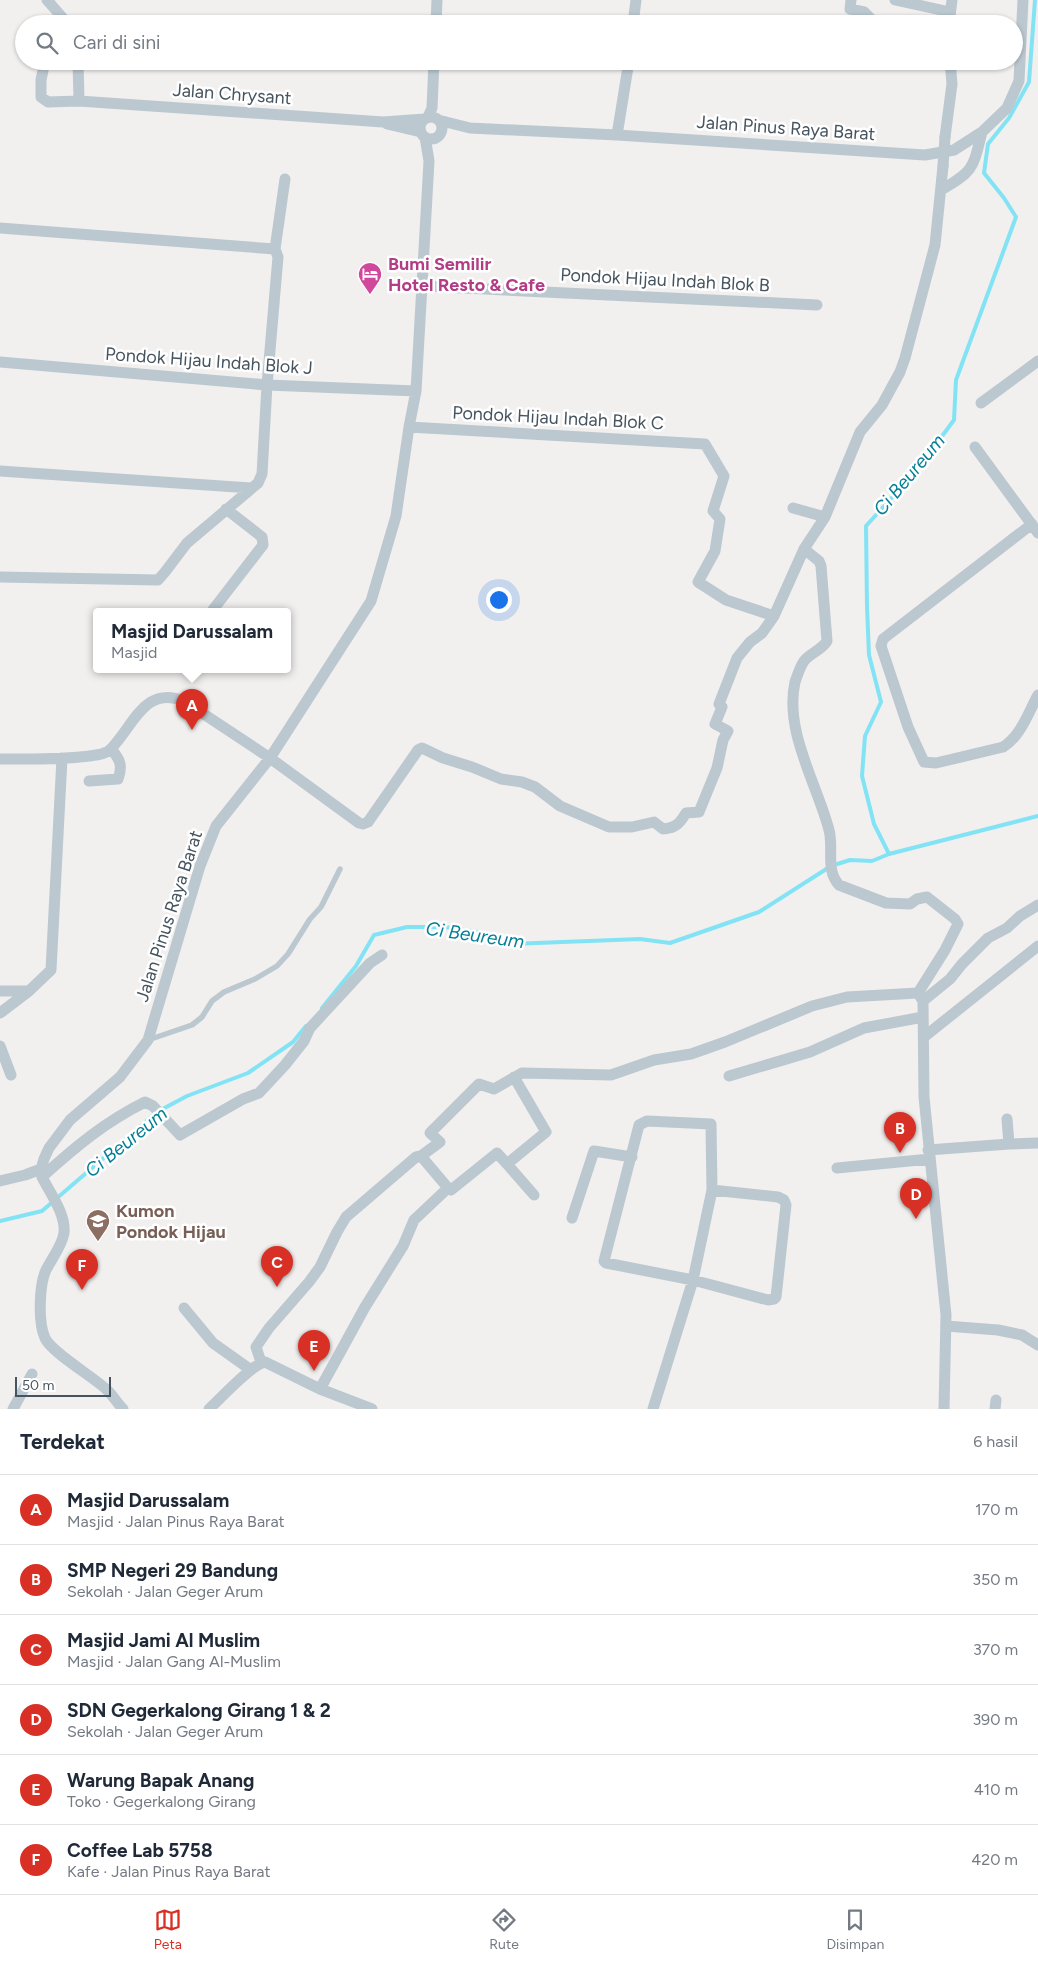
<!DOCTYPE html>
<html lang="id">
<meta charset="utf-8">
<style>
body{margin:0;font-family:Figtree,sans-serif;background:#f2f2f3;color:#1f2937}
.scale{position:absolute;left:15px;bottom:12px;width:96px;box-sizing:border-box;padding-left:5px;border:2px solid #45545f;border-top:0;font-size:14px;line-height:18px;white-space:nowrap;color:#45545f;-webkit-text-stroke:4px #fff;paint-order:stroke}
.you{position:absolute;left:498px;top:599px;width:18px;height:18px;margin:-12px;border:4px solid #fff;border-radius:50%;background:#1a73e8;box-shadow:0 0 0 8px #1a73e833}
.badge{display:grid;place-items:center;width:32px;height:32px;border-radius:50%;background:#d93025;color:#fff;font-size:16px;font-weight:700}
.pin{position:absolute;translate:-50% -41px;filter:drop-shadow(0 1px 2px #0008)}
.pin::after{content:'';position:absolute;top:26px;width:18px;height:15px;background:inherit;clip-path:polygon(0 0,100% 0,50% 100%)}
.popup{position:absolute;left:93px;top:608px;width:198px;height:65px;box-sizing:border-box;display:grid;place-content:center;border-radius:5px;background:#fff;filter:drop-shadow(0 1px 4px #0005);font-size:16px;white-space:nowrap;color:#747a83}
.popup b{font-size:19px;color:#1f2937}
.popup::after{content:'';position:absolute;left:50%;top:100%;margin-left:-10px;border:10px solid transparent;border-top-color:#fff}
.list{margin:0;padding:0;list-style:none}
h2{display:flex;justify-content:space-between;align-items:center;height:65px;margin:0;padding:0 20px;font-size:21px}
h2 small{font-size:16px;font-weight:400;color:#747a83}
.list li{display:grid;grid-template-columns:32px 1fr auto;gap:15px;align-items:center;box-sizing:border-box;height:70px;padding:0 20px;border-top:1px solid #e0e1e3}
.list b{display:block;font-size:19px;white-space:nowrap}
.list p{margin:0;font-size:16px;white-space:nowrap;color:#747a83}
.list em{font-size:16px;font-style:normal;color:#747a83}
.icon{flex:none;width:28px;height:28px;fill:none;stroke:currentColor;stroke-width:2;stroke-linecap:round;stroke-linejoin:round}
.map{position:relative;flex:none;width:1038px;height:1409px;overflow:hidden}
.search{position:absolute;background:#fff;box-shadow:0 1px 4px #0004;left:15px;right:15px;top:15px;height:55px;display:flex;align-items:center;gap:12px;box-sizing:border-box;padding:0 18px;border-radius:28px;color:#747a83;font-size:19px}
.sheet{height:485px;background:#fff}
nav{display:flex;justify-content:space-around;align-items:center;box-sizing:border-box;height:70px;border-top:1px solid #e0e1e3;background:#fff;font-size:14px;color:#747a83}
nav a{display:grid;justify-items:center;gap:2px}
nav .on{color:#d93025}
.map>svg:first-child{display:block}
</style>
<div class="map">
<svg width="1038" height="1409" viewBox="0 0 1038 1409">
<rect width="100%" height="100%" fill="#f2efef"/>
<g fill="none" stroke-linecap="round" stroke-linejoin="round">
<path stroke="#82e3f5" stroke-width="4" d="M889,854l149,-38
M322,1008l34,-42 18,-31 33,-8h38l33,5 33,12 129,-5 30,4 89,-31 72,-46 19,-6 22,1 17,-7 -15,-30 -12,-48 3,-40 16,-34 -12,-47 -2,-48 -1,-81 51,-56 37,-50 2,-40 60,-163 -12,-19 -20,-25 4,-29 21,-26 20,-36 6,-82
M0,1221l42,-10 115,-99 30,-16 61,-23 45,-31 13,-16"/>
<path stroke="#bbc8d0" stroke-width="5.5" d="M148,1040l44,-15 10,-8 10,-16 12,-9 31,-13 22,-13 11,-12 22,-35 11,-12 19,-38"/>
<path stroke="#bbc8d0" stroke-width="11" d="M47,0l21,24
M851,0l-1,9 14,3 8,8 21,4
M895,0l55,12
M436,24l1,-24
M633,24l3,-24
M949,24l3,-24
M45,61l-4,19v17l7,5 31,-1 304,21 42,-3
M78,61l1,40
M428,117l4,-9 2,-47
M420 128a11 11 0 1 1 22 0a11 11 0 1 1-22 0Z
M438,120l32,8 147,7 308,20 29,-5 28,-18 25,-24 12,-27 4,-81
M387,124l34,8
M617,135l12,-74
M945,137l7,-53 -2,-23
M941,190c33,-19 32,-22 41,-58
M0,228l275,21
M422,286l395,19
M0,362l267,23 149,6
M981,403l57,-42
M409,427l296,17 19,32 -11,35 7,8 -5,32 -17,31 28,18 48,16
M975,447l63,86
M0,471l251,17
M793,508l32,9
M1032,524l-149,115 -2,7 27,81 16,35 12,1 67,-16c18,-11 25,-34 35,-52
M804,549l15,12 2,5 6,75c-5,9 -17,12 -23,20 -4,6 -7,15 -9,21 -11,49 22,102 34,148 5,18 -4,40 10,55l47,18 24,1 7,-5 10,-2 28,22 3,5 -13,26 -27,43
M0,577l158,3 7,-8 22,-29 71,-60 4,-9 5,-89 11,-128 -3,-8 10,-70
M212,611l51,-66 -1,-8 -36,-28
M0,759c30,0 60,1 89,-3 5,-1 11,-1 15,-3 5,-1 9,-6 12,-10 19,-22 31,-57 68,-42l86,57 89,65 4,1 5,-2 50,-72 4,-2 21,10 29,9 29,12 21,3 13,5 25,19 49,21h23l22,-5 9,7c13,-1 17,-6 23,-16l13,-1 18,-44 6,-28 5,-9 -13,-7 7,-17 -3,-3 18,-46 13,-16 12,-9 12,-17 30,-67 21,-32 35,-85 22,-27 18,-33 5,-14 30,-113 8,-79
M89,781l29,-2c5,-13 2,-20 -7,-30
M0,991h29l22,-21 11,-212
M918,993l5,8 1,96 22,218 -2,94
M923,1001l27,-22 12,-15 26,-26 19,-10 13,-12 18,-11
M0,1013l29,-22
M924,1037l114,-91
M0,1046l11,29
M729,1076l81,-24 54,-24 59,-11
M1009,1144l29,-1
M928,1150l81,-6 -2,-25
M421,1156l27,32
M507,1164l27,31
M837,1168l93,-9
M42,1177c33,-30 63,-55 103,-75l8,4 27,29 63,-36 16,-6 26,-28 19,-24 6,-13 60,-65 12,-8
M0,1181l25,-6 16,-6
M572,1218l22,-67 38,6
M184,1308l29,35 38,27
M946,1326l52,4 24,5 16,10
M261,1362l-5,-15 13,-19 40,-46 11,-15 17,-35 9,-15 70,-60 5,-1 19,-14 -10,-9 49,-49 15,5 28,-16 89,2 43,-15 37,-6 34,-12 87,-36 35,-9 71,-4
M320,1389l45,-82 38,-61 11,-26 34,-32 3,2 46,-37 10,11 39,-32 -32,-55
M13,1409l19,-35
M123,1409c-6,-6 -11,-15 -17,-20 -14,-13 -55,-37 -61,-51 -7,-15 -6,-53 1,-68 6,-12 16,-24 18,-37 2,-19 -14,-40 -22,-56l-1,-8 3,-10 5,-11 21,-28 50,-43 28,-37 52,-174 16,-40 54,-68 101,-157 25,-85 13,-89 7,-36 13,-230 -4,-24
M209,1409c11,-10 43,-45 56,-47l55,27 52,20
M653,1409l40,-129 19,-90 -1,-66 -64,-3 -8,4 -35,136 2,2 87,17 75,20 6,-1 2,-2 10,-92 -2,-5 -6,-3 -66,-7
M995,1409l1,-9"/>
<path stroke="#bbc8d0" stroke-width="11" d="M943,166l2,-29"/>
</g>
<defs>
<g id="hotel-pin" transform="scale(1.25)"><path d="M0 17L-7.5 6A9.5 9.5 0 1 1 7.5 6Z" fill="#d1479c" stroke="#fff"/><path d="M-6-4.5h1.5V1H6V5H4.5V3h-9V5H-6ZM-4 0a1.8 1.8 0 1 1 3.6 0ZM.5 0V-2.5h3Q6-2.5 6 0Z" fill="#fff"/></g>
<g id="school-pin" transform="scale(1.25)"><path d="M0 17L-7.5 6A9.5 9.5 0 1 1 7.5 6Z" fill="#8d6e63" stroke="#fff"/><path d="M0-5L7-2L0 1L-7-2ZM-4 1L0 2.5L4 1V4Q0 6-4 4Z" fill="#fff"/></g>
</defs>
<g fill-rule="evenodd">
<use href="#hotel-pin" x="370" y="274"/>
<use href="#school-pin" x="98" y="1221"/>
</g>
<g text-anchor="middle" dominant-baseline="central" stroke-width="5" stroke-linejoin="round" paint-order="stroke">
<g font-size="18" fill="#45545f" stroke="#fff">
<text transform="translate(232 94) rotate(4)">Jalan Chrysant</text>
<text transform="translate(786 128) rotate(4)">Jalan Pinus Raya Barat</text>
<text transform="translate(665 280) rotate(3)">Pondok Hijau Indah Blok B</text>
<text transform="translate(209 361) rotate(4)">Pondok Hijau Indah Blok J</text>
<text transform="translate(558 418) rotate(3)">Pondok Hijau Indah Blok C</text>
<text transform="translate(169 916) rotate(-72)">Jalan Pinus Raya Barat</text>
</g>
<g font-size="18" font-weight="bold" fill="#b23c85" stroke="#fff" text-anchor="start">
<text x="388" y="264">Bumi Semilir<tspan x="388" dy="21">Hotel Resto &amp; Cafe</tspan></text>
</g>
<g font-size="18" font-weight="bold" fill="#785e54" stroke="#fff" text-anchor="start">
<text x="116" y="1211">Kumon<tspan x="116" dy="21">Pondok Hijau</tspan></text>
</g>
<g font-size="19" font-style="italic" fill="#037f96" stroke="#fff">
<text transform="translate(909 475) rotate(-50)">Ci Beureum</text>
<text transform="translate(475 935) rotate(8)">Ci Beureum</text>
<text transform="translate(126 1142) rotate(-39)">Ci Beureum</text>
</g>
</g>
</svg>
<div class="scale">50 m</div>
<div class="you"></div>
<div class="pin badge" style="left:192px;top:730px">A</div>
<div class="popup"><b>Masjid Darussalam</b>Masjid</div>
<div class="pin badge" style="left:900px;top:1153px">B</div>
<div class="pin badge" style="left:277px;top:1287px">C</div>
<div class="pin badge" style="left:916px;top:1219px">D</div>
<div class="pin badge" style="left:314px;top:1371px">E</div>
<div class="pin badge" style="left:82px;top:1290px">F</div>
<div class="search"><svg class="icon" aria-label="search" viewBox="0 0 24 24"><circle cx="10" cy="10" r="6"/><path d="M15 15l6 6"/></svg>Cari di sini</div>
</div>
<section class="sheet">
<h2>Terdekat<small>6 hasil</small></h2>
<ul class="list">
<li><span class="badge">A</span><div><b>Masjid Darussalam</b><p>Masjid · Jalan Pinus Raya Barat</p></div><em>170 m</em></li>
<li><span class="badge">B</span><div><b>SMP Negeri 29 Bandung</b><p>Sekolah · Jalan Geger Arum</p></div><em>350 m</em></li>
<li><span class="badge">C</span><div><b>Masjid Jami Al Muslim</b><p>Masjid · Jalan Gang Al-Muslim</p></div><em>370 m</em></li>
<li><span class="badge">D</span><div><b>SDN Gegerkalong Girang 1 &amp; 2</b><p>Sekolah · Jalan Geger Arum</p></div><em>390 m</em></li>
<li><span class="badge">E</span><div><b>Warung Bapak Anang</b><p>Toko · Gegerkalong Girang</p></div><em>410 m</em></li>
<li><span class="badge">F</span><div><b>Coffee Lab 5758</b><p>Kafe · Jalan Pinus Raya Barat</p></div><em>420 m</em></li>
</ul>
</section>
<nav>
<a class="on"><svg class="icon" aria-label="map" viewBox="0 0 24 24"><path d="M3 6l6-2 6 2 6-2v14l-6 2-6-2-6 2zM9 4v14M15 6v14"/></svg>Peta</a>
<a><svg class="icon" aria-label="directions" viewBox="0 0 24 24"><path d="M12 3l9 9-9 9-9-9zM9 14v-3h6M13 9l2 2-2 2"/></svg>Rute</a>
<a><svg class="icon" aria-label="saved" viewBox="0 0 24 24"><path d="M7 4h10v16l-5-4-5 4z"/></svg>Disimpan</a>
</nav>
